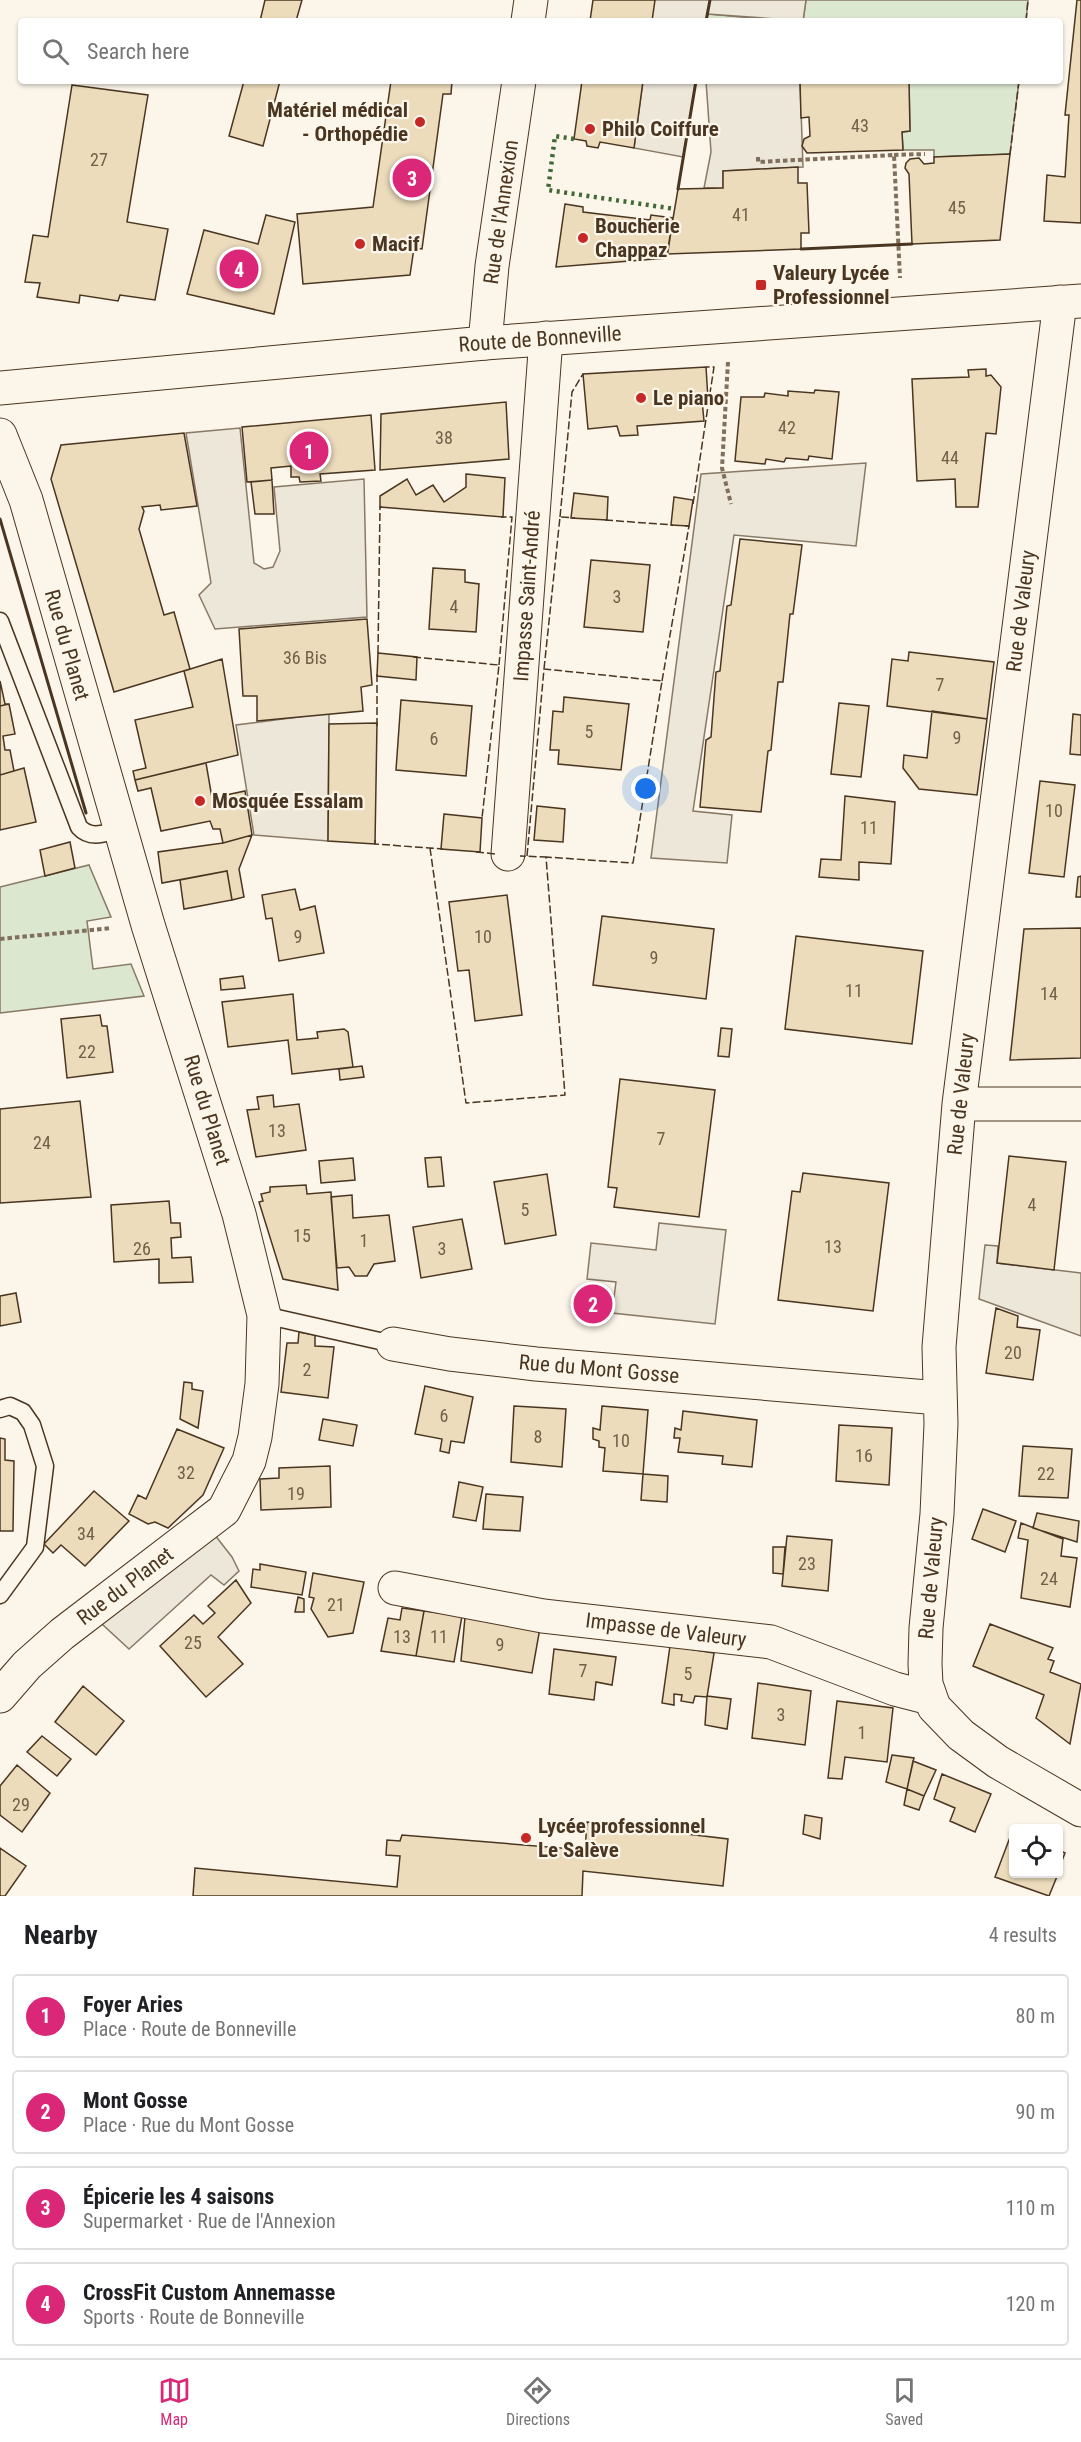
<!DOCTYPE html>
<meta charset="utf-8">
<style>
body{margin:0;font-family:"Roboto Condensed",sans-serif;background:#f6f6f6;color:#202124}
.controls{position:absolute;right:18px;bottom:18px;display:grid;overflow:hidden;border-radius:6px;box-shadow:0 2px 4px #0004}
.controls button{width:54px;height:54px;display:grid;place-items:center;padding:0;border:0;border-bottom:2px solid #e0e0e0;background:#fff;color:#202124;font:30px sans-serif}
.you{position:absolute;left:646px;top:789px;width:21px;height:21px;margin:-15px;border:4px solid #fff;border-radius:50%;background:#1a73e8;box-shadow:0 0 0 9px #1a73e833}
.badge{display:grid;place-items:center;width:39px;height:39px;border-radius:50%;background:#db2777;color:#fff;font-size:20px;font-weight:700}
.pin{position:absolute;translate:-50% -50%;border:3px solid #fff;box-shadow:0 2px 6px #0006}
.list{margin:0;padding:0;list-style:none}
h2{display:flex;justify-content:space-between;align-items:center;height:78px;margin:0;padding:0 24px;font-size:26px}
h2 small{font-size:20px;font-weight:400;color:#757577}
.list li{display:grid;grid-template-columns:39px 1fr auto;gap:18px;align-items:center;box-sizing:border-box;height:84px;margin:0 12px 12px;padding:0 12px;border:2px solid #e0e0e0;border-radius:6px}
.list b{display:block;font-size:22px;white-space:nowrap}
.list p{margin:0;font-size:20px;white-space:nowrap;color:#757577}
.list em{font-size:20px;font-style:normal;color:#757577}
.icon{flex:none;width:33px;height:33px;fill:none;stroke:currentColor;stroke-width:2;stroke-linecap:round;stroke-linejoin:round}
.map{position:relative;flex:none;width:1081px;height:1896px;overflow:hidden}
.search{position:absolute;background:#fff;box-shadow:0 2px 4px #0004;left:18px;right:18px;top:18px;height:66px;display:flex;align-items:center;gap:15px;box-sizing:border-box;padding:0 21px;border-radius:6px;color:#757577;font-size:22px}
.sheet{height:462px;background:#fff}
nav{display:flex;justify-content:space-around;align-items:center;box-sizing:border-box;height:84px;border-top:2px solid #e0e0e0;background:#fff;font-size:16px;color:#757577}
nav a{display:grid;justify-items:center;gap:3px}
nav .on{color:#db2777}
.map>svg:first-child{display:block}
</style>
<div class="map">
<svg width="1081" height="1896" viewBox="0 0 1081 1896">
<rect width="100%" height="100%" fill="#fbf6e9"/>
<path fill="#dce7d0" stroke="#887966" stroke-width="1.5" d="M806,0h222l-2,21h-223z
M708,14l78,7h-80z
M909,81h110l-9,73 -76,3v-7h-31l-1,-18 8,-1z
M89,865l22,52 -24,4 6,48 38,-5 13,32 -144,17v-126z"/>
<path fill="#ede7d9" stroke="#887966" stroke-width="1.5" d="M654,0h152l-3,21 -95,-7 -2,7h-55z
M643,81h53l-13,76 -49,-9z
M706,81h94l3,86 -80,4v17h-19l7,-36z
M240,428l14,135 10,6 9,-2 7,-16 -6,-64 90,-8 3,138 -152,12 -16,-34 12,-12 -25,-150z
M866,463l-10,83 -122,-11 -41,276 39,4 -5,48 -76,-5 50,-384z
M329,713l-1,128 -74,-6 -18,-110z
M659,1223l67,7 -11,94 -103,-11 4,-31 -29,-3 4,-36 65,7z
M985,1245l13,1 -1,17 84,10v63l-102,-37z
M207,1525l25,32 7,14 -15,14 -13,-10 -82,74 -40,-37z"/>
<path fill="#ecdcbc" stroke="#4a3520" stroke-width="1.5" d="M265,0h37l-6,21h-36z
M593,0h62l-3,21h-62z
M1077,0h4v223l-37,-2 3,-46 18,2 4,-62h-4z
M244,81h36l-17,65 -34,-10z
M391,81h61l-1,13h-8l-21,155 -8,-1 -4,27 -107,9 -6,-70 76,-7z
M582,81h61l-9,67 -34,-6 -2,6 -11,-2 -1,-5 -12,-2z
M800,81h109l1,50 -8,1 1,18 -96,3 -5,-7 2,-7 6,-3 -1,-19 -8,1z
M72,85l76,10 -21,127 41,7 -13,71 -35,-5 -2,6 -38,-6 -1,8 -42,-6 3,-14 -15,-1 8,-47 15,2z
M1010,154l-10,86 -88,4 -3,-70 -4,-6 1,-5 4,-4 9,-1 5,6 10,-1v-6z
M798,167v16h9l2,50h-8v16l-134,5 11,-65 45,-1v-17z
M565,204l18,3v5l67,8 1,-5 22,3 -6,40 -111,9z
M266,215l29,7 -21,92 -87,-20 17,-64 54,14z
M706,367l2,32 -6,1 2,21 -67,5 1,9 -18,1 -3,-10 -29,3 -5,-55z
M986,369v7l5,-1 10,12 -5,47 -10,-1 -8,74h-22l-1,-28 -38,2 -5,-102 57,-2 -1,-7z
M815,390l24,2 -7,67 -23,-3 -1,4 -22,-2 -2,4 -18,-3 -1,5 -30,-3 6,-64h23l1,-4 23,3v-5l26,2z
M506,402l3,57 -129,11 1,-56z
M371,415l4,55 -55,4 1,7 -21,1 -1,-5h-8v-11l-20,2 1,12 -25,2 -5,-55z
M184,433l13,73 -36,4 -1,-5 -18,2 2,4 -5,18 25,86 10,-3 16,57 -76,23 -63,-213 10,-34z
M466,474l39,4 -2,39 -123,-10v-11l27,-17 9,16 17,-10 11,17 22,-15z
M272,480l2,34h-19l-4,-32z
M574,493l34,4 -1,23 -36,-2z
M674,497l19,3 -4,26 -18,-1z
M740,539l62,6 -9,69h-3l-7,68h-5l-7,68 -3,1 -7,61 -61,-5 6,-67 5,-3 5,-65 4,-1 7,-65 4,-1z
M591,560l59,5 -7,67 -59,-5z
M433,568l32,2v12l14,2 -3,48 -47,-3z
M367,619l5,66 -11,2 2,24 -106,10v-25h-14l-4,-67z
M909,652l85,10 -7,57 -100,-13 5,-47 16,2z
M378,653l39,4 -1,23 -39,-4z
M222,659l16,96 -103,25 -2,-9 13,-3 -11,-48 58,-13 -9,-36z
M0,681l5,23h4l-9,2z
M564,697l65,7 -8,66 -63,-6 1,-14h-9l3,-39 10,1z
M401,700l71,6 -6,70 -70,-6z
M839,703l30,3 -8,71 -30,-3z
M9,704l6,30 -12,2 2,14h5l4,21 -14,4v-69z
M932,711l55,8 -10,76 -58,-6 -16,-21 1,-13 23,3z
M1073,714l8,1v40l-11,-1z
M377,723l-2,121 -47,-3 1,-117z
M206,763l6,35 33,-7 7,44 -29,8 -3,-14h-7l-3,-8 -49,10 -10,-43 -13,3 -3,-11z
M24,768l12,54 -36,8v-55z
M1040,781l35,4 -11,92 -35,-4z
M845,796l50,6 -4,62 -32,-2v18l-40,-3 2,-18 20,1z
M537,806l28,3 -2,33 -29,-2z
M444,814l38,4 -2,34 -39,-3z
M252,835l-13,34 5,28 -12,3 -5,-29 -65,12 -4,-31 65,-9z
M70,842l5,26 -30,8 -5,-26z
M227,871l5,29 -48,9 -4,-29z
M1081,876v21h-5l2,-20z
M295,889l5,21 15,-4 9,47 -45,8 -7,-43 -6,1 -4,-24z
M507,895l15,120 -47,6 -6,-51 -11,1 -9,-69z
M602,916l112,13 -8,70 -113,-14z
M1081,928v130l-71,2 14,-131z
M796,936l127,15 -11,93 -127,-15z
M243,976l2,12 -24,2 -1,-11z
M293,994l4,46 21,-2 -1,-6 27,-3 4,3 5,35 -61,7 -4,-34 -60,7 -6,-45z
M100,1015l2,11h5l6,46 -46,6 -6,-59z
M721,1028l11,1 -3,28 -11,-1z
M362,1066l2,11 -24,3 -1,-11z
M620,1079l95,11 -16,127 -85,-10 3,-19 -9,-1z
M273,1095l1,12 25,-3 7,46 -50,7 -9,-47 12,-1 -2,-12z
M80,1101l11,96 -91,6v-94z
M1009,1156l57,6 -12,108 -57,-7z
M441,1157l3,29 -16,1 -3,-29z
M353,1158l2,22 -34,3 -2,-22z
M803,1173l86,10 -16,128 -95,-11 14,-109 8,1z
M547,1174l9,61 -51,9 -11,-62z
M306,1185l1,9 24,-2 7,98 -55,-11 -24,-77 4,-1 -2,-7 9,-2v-5z
M352,1195l1,23 36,-3 6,46 -21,3 -7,12h-12l-6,-9 -12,1 -6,-71z
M169,1201l2,22h9l1,14 -10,1 1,20 19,-1 2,25 -34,1v-24l-45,3 -3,-57z
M462,1219l10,50 -51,9 -8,-51z
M602,1291l2,24 -21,3 -2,-25z
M16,1293l5,29 -21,4v-30z
M996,1308l22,8 -1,11 23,3 -7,50 -47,-7z
M299,1332l16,3v11l19,1 -6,51 -47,-6 6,-49h11z
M184,1382l8,1v6l11,2 -5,37 -18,-9z
M425,1386l48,11 -9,46 -13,-2 -2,12 -9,-2 2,-12 -27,-5z
M514,1406l52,3 -4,58 -51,-5z
M602,1406l46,4 -5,64 -40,-3 2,-23 -6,-1v-6l-6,-2v-11l7,2z
M683,1411l74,9 -5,47 -30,-3 1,-8 -45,-4 2,-14h-6l1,-10 6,2z
M323,1419l34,6 -4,21 -34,-6z
M839,1425l53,3 -3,57 -53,-4z
M177,1429l47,19 -21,47 -35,33 -13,-6 -7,2 -19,-10 9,-19 8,4z
M0,1438l5,1v21l9,1 -1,70h-13z
M1023,1446l49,3 -4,49 -49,-2z
M330,1466l1,41 -70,3 -1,-31 19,-1v-10z
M643,1474l25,2 -1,26 -26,-2z
M459,1482l24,5 -7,34 -23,-4z
M94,1491l35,30 -44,45 -24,-21 -8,8 -9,-9z
M486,1494l37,3 -3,34 -37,-2z
M983,1509l33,12 -11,31 -33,-13z
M1037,1513l42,8 -2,21 -44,-14z
M1021,1523l42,16 -2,17 16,2 -7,49 -49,-9 7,-58 -10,-2z
M787,1536l45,4 -4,51 -46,-5z
M773,1547h12l-2,27 -10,-1z
M260,1564l46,8 -4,23 -51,-8 2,-18 7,1z
M313,1573l51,9 -11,51 -25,4 -17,-28 3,-11 -5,-1z
M236,1580l15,23 -33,34 25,27 -37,33 -46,-51 34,-31 9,9 12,-11 -7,-7z
M298,1597l6,2v13h-9z
M402,1608l22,3 -8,45 -35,-5 7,-33 12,2z
M424,1611l38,5 -8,46 -38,-6z
M465,1617l75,11 -8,45 -71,-12z
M990,1624l63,24 -5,11 6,2 -4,11 31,12 -11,60 -34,-26 8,-23 -71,-29z
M670,1646l44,7 -7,44 -12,-1 -2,7 -12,-2 1,-6 -8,-1v11l-12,-2z
M554,1649l62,8 -4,28 -16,-3 -2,18 -45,-6z
M758,1683l53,8 -6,54 -53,-7z
M83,1686l41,35 -28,34 -41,-33z
M707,1696l24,3 -4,30 -22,-4z
M837,1701l56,7 -6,54 -42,-5 -3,22 -14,-1z
M42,1736l29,23 -14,17 -30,-24z
M892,1755l22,3 -7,31 -21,-7z
M913,1761l23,9 -12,26 -17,-7z
M17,1765l33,28 -28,39 -22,-17v-29z
M942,1774l49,20 -16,38 -25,-11 5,-13 -21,-9z
M907,1789l17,7 -5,14 -15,-5z
M805,1815l17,3 -2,21 -17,-5z
M587,1822l141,17 -5,47 -140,-15 -1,25h-389l2,-28 202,19 3,-31 -14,-1 1,-15 13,1 2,-6 183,15z
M1012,1832l2,1v41h44l-9,22 -54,-19z
M0,1848l26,18 -21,30h-5z
M1058,1850l7,3 -7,18z"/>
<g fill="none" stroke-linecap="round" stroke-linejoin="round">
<g stroke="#4a3520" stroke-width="19">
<path id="lane" d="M0,621l79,206c12,13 26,6 41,2
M264,1315l129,29
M0,1409l10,-3 13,6 9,13 13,41 -10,81 -35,48"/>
</g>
<g stroke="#4a3520" stroke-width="35">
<path id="street" d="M528,21l3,-21
M1060,302l-101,802 -20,243 2,77 -4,90 -11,114 -1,36 1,20 8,23 27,28 37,27 83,48
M485,343l7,-77 27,-185
M0,435l26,65 122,425 91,289 25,101 -2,69 -7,53 -6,24 -25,49 -162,124 -35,31 -27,31
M508,854l38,-516
M959,1104h122
M393,1344l57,10 86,10 403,34
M395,1588l148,28 228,26 124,47 35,9"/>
</g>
<g stroke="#4a3520" stroke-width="35">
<path id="secondary" d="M0,388l485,-45 596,-42"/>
</g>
<path stroke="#7f6f5c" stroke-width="4" stroke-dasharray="4.5 3" stroke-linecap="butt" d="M894,155l31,-1
M758,157v5l136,-7 6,123
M728,362l-6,106 9,36
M0,939l112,-11"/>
<use href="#lane" stroke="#fbf6e9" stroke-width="16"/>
<use href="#street" stroke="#fbf6e9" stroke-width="33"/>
<use href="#secondary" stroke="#fbf6e9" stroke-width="33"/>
<path stroke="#436837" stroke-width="4.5" stroke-dasharray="3 4.5" stroke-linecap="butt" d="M574,139l-19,-3 -7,54 127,19"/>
<path stroke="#4a3520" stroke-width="1.5" stroke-dasharray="8 3" stroke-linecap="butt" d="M1026,21l2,-21
M1010,154l9,-73
M693,504l21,-137h-8
M560,517l12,-125 11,-18
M605,520l68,5
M378,653l2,-146h2
M413,657l86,8 -17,153
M499,665l13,-148h-11
M544,669l16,-152 15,1
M662,681l27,-155h-4
M377,726v-54
M375,840v4l68,5
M430,848l36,255 99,-8 -19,-238 -26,-1
M476,852l20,2
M527,856l17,-187 118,12 -29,182 -87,-6"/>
<path stroke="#4a3520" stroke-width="3" d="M706,21l4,-21
M678,189l18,-108
M801,249l111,-5
M0,519l86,294"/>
</g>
<g fill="#c62828" stroke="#fbf6e9" stroke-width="2">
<circle cx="420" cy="122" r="6"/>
<circle cx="590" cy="129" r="6"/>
<circle cx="583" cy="238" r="6"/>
<circle cx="360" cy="244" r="6"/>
<rect x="755" y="279" width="12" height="12" rx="3"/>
<circle cx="641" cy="398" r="6"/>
<circle cx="200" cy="801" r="6"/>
<circle cx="526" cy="1838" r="6"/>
</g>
<g text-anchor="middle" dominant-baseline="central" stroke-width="4.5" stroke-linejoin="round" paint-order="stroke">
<g font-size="18" fill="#725f47">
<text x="860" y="125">43</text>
<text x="99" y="159">27</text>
<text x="957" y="207">45</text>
<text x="741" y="214">41</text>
<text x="787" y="427">42</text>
<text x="444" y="437">38</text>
<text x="950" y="457">44</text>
<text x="617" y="596">3</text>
<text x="454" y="606">4</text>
<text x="305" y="657">36 Bis</text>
<text x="940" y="684">7</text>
<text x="589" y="731">5</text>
<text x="957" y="737">9</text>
<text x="434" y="738">6</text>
<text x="1054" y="810">10</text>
<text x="869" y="827">11</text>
<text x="298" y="936">9</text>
<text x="483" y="936">10</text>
<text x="654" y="957">9</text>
<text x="854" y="990">11</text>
<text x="1049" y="993">14</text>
<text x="87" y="1051">22</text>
<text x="277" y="1130">13</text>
<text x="661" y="1138">7</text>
<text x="42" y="1142">24</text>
<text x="1032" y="1204">4</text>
<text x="525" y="1209">5</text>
<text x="302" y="1235">15</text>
<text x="364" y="1240">1</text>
<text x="833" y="1246">13</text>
<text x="142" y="1248">26</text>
<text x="442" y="1248">3</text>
<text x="1013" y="1352">20</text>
<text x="307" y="1369">2</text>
<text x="444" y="1415">6</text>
<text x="538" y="1436">8</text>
<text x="621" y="1440">10</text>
<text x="864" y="1455">16</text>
<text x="186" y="1472">32</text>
<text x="1046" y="1473">22</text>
<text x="296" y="1493">19</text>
<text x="86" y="1533">34</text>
<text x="807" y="1563">23</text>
<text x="1049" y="1578">24</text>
<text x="336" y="1604">21</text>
<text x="402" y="1636">13</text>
<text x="439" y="1636">11</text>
<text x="193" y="1642">25</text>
<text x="500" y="1644">9</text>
<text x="583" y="1670">7</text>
<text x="688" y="1673">5</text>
<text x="781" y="1714">3</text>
<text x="862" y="1732">1</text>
<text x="21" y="1804">29</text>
</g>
<g font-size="21" font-weight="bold" fill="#4a3520" stroke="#fbf6e9" text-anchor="start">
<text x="408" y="110" text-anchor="end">Matériel médical<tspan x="408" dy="24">- Orthopédie</tspan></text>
<text x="602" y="129">Philo Coiffure</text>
<text x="595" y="226">Boucherie<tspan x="595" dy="24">Chappaz</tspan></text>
<text x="372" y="244">Macif</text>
<text x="773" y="273">Valeury Lycée<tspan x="773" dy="24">Professionnel</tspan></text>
<text x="653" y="398">Le piano</text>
<text x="212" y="801">Mosquée Essalam</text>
<text x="538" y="1826">Lycée professionnel<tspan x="538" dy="24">Le Salève</tspan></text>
</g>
<g font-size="21" fill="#4a3520" stroke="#fbf6e9">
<text transform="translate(501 212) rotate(-82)">Rue de l'Annexion</text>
<text transform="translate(540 339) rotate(-4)">Route de Bonneville</text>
<text transform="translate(527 596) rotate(-86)">Impasse Saint-André</text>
<text transform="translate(1021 611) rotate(-83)">Rue de Valeury</text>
<text transform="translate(67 645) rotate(74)">Rue du Planet</text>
<text transform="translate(961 1094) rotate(-84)">Rue de Valeury</text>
<text transform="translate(207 1110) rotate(73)">Rue du Planet</text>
<text transform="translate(599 1369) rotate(5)">Rue du Mont Gosse</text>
<text transform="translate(931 1578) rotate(-85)">Rue de Valeury</text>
<text transform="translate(125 1586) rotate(-37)">Rue du Planet</text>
<text transform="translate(666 1630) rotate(7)">Impasse de Valeury</text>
</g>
</g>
</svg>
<div class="controls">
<button><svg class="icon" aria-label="locate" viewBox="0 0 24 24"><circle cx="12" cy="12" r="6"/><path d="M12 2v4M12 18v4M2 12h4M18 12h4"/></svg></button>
</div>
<div class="you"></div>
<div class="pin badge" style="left:309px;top:451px">1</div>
<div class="pin badge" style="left:593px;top:1304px">2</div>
<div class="pin badge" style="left:412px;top:178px">3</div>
<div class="pin badge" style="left:239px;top:269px">4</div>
<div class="search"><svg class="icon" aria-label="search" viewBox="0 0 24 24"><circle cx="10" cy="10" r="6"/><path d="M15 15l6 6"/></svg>Search here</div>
</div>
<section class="sheet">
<h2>Nearby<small>4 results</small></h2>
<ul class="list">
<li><span class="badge">1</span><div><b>Foyer Aries</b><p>Place · Route de Bonneville</p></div><em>80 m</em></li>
<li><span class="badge">2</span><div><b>Mont Gosse</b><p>Place · Rue du Mont Gosse</p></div><em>90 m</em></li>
<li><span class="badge">3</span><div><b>Épicerie les 4 saisons</b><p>Supermarket · Rue de l'Annexion</p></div><em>110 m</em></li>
<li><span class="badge">4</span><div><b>CrossFit Custom Annemasse</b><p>Sports · Route de Bonneville</p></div><em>120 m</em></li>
</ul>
</section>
<nav>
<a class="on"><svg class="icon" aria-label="map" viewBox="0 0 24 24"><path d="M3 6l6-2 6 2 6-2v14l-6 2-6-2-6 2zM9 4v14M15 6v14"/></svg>Map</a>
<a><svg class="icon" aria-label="directions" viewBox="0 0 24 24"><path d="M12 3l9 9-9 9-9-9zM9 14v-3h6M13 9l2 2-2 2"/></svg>Directions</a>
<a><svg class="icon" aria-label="saved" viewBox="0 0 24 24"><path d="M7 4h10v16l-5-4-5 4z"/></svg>Saved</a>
</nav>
